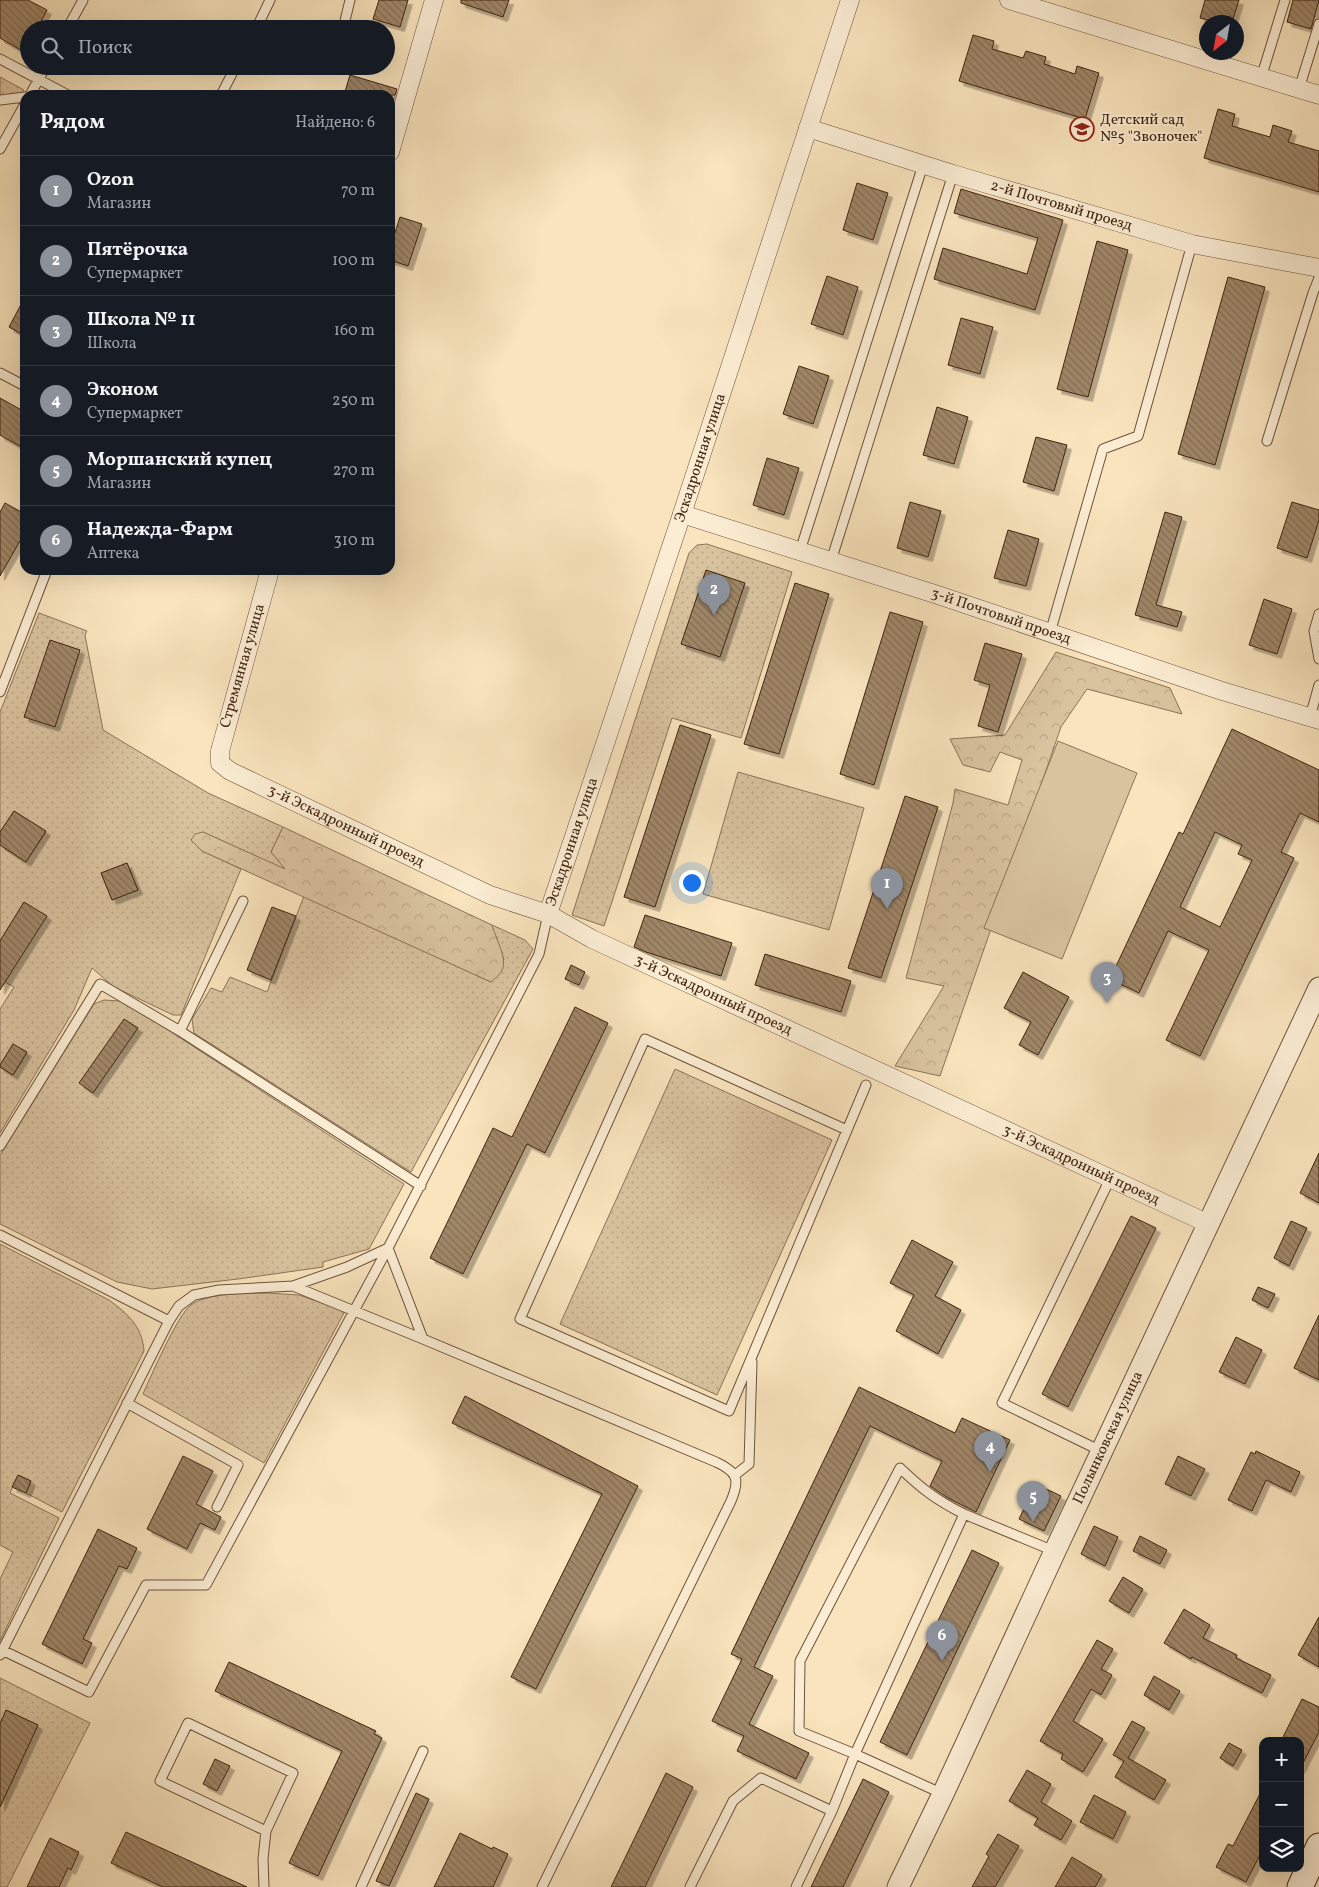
<!DOCTYPE html>
<html lang="ru">
<meta charset="utf-8">
<style>
body{margin:0;font-family:Vollkorn,serif;background:#20242c;color:#f1f3f6}
.controls{position:absolute;right:15px;bottom:15px;display:grid;overflow:hidden;border-radius:10px;box-shadow:0 5px 20px #0002}
.controls button{width:45px;height:45px;display:grid;place-items:center;padding:0;border:0;border-bottom:1px solid #363941;background:#171b24;color:#f1f3f6;font:25px sans-serif}
.compass{position:absolute;left:1199px;top:15px;width:45px;height:45px;border-radius:50%;background:#171b24;box-shadow:0 5px 20px #0002;rotate:211deg}
.you{position:absolute;left:691px;top:882px;width:18px;height:18px;margin:-12px;border:4px solid #fff;border-radius:50%;background:#1a73e8;box-shadow:0 0 0 8px #1a73e833}
.badge{display:grid;place-items:center;width:32px;height:32px;border-radius:50%;background:#8c9099;color:#fff;font-size:16px;font-weight:700}
.pin{position:absolute;translate:-50% -41px;filter:drop-shadow(0 1px 2px #0008)}
.pin::after{content:'';position:absolute;top:26px;width:18px;height:15px;background:inherit;clip-path:polygon(0 0,100% 0,50% 100%)}
.list{margin:0;padding:0;list-style:none}
h2{display:flex;justify-content:space-between;align-items:center;height:65px;margin:0;padding:0 20px;font-size:21px}
h2 small{font-size:16px;font-weight:400;color:#9ea1a6}
.list li{display:grid;grid-template-columns:32px 1fr auto;gap:15px;align-items:center;box-sizing:border-box;height:70px;padding:0 20px;border-top:1px solid #363941}
.list b{display:block;font-size:19px;white-space:nowrap}
.list p{margin:0;font-size:16px;white-space:nowrap;color:#9ea1a6}
.list em{font-size:16px;font-style:normal;color:#9ea1a6}
.icon{flex:none;width:28px;height:28px;fill:none;stroke:currentColor;stroke-width:2;stroke-linecap:round;stroke-linejoin:round}
.map{position:relative;flex:none;width:1319px;height:1887px;overflow:hidden}
.search{position:absolute;background:#171b24;box-shadow:0 5px 20px #0002;left:20px;top:20px;width:375px;height:55px;display:flex;align-items:center;gap:12px;box-sizing:border-box;padding:0 18px;border-radius:28px;color:#9ea1a6;font-size:19px}
.panel{position:absolute;background:#171b24;box-shadow:0 5px 20px #0002;left:20px;top:90px;width:375px;height:485px;border-radius:15px}
.map>svg:first-child{display:block}
</style>
<div class="map">
<svg width="1319" height="1887" viewBox="0 0 1319 1887">
<defs>
<pattern id="grass-dots" width="8" height="8" patternUnits="userSpaceOnUse" patternTransform="scale(1.25)"><rect width="8" height="8" fill="#d9c39f"/><path d="M2 2h.1M6 6h.1" fill="none" stroke="#bba788" stroke-width="1.8" stroke-linecap="round"/></pattern>
<pattern id="forest-crowns" width="20" height="18" patternUnits="userSpaceOnUse" patternTransform="scale(1.25)"><rect width="20" height="18" fill="#d9c39f"/><path d="M2 6a3 3 0 1 1 6 0M12 15a3 3 0 1 1 6 0" fill="none" stroke="#bba788"/></pattern>
<pattern id="building-back-hatch" width="6" height="6" patternUnits="userSpaceOnUse" patternTransform="scale(1.25)"><rect width="6" height="6" fill="#a08769"/><path d="M-1 5l2 2M0 0l6 6M5-1l2 2" fill="none" stroke="#846e55"/></pattern>
<filter id="shadow"><feDropShadow dx="4.5" dy="4.5" stdDeviation="0" flood-color="#0004"/></filter>
</defs>
<rect width="100%" height="100%" fill="#f9e4bd"/>
<filter id="stains"><feTurbulence type="fractalNoise" baseFrequency=".004" numOctaves="4"/><feColorMatrix values="0 0 0 0 .2 0 0 0 0 .09 0 0 0 0 .02 0 0 0 .5 -.17"/></filter>
<radialGradient id="worn" r=".72"><stop offset=".6" stop-color="#630" stop-opacity="0"/><stop offset="1" stop-color="#630" stop-opacity=".3"/></radialGradient>
<path fill="url(#grass-dots)" stroke="#8c7357" fill-rule="evenodd" d="M0,77l24,13 -3,4 -21,2z
M707,544l85,28 -51,166 -69,-20 -68,208 -32,-11 117,-362 8,-8z
M39,613l48,18 -2,4 18,95 105,63 75,34 -12,25 15,18 -83,-38 -12,8 11,11 39,18 -60,146h-8l-59,-28 -22,-19 -18,42 -74,123v-66l13,8 14,-22 -14,-9 -13,21v-56l14,-22 -9,-5 19,-80 -24,39v-96l26,17 20,-30 -32,-21 -14,21v-120zM127,863l11,27 -26,10 -11,-27z
M738,772l126,36 -35,122 -126,-36z
M304,896l187,86 13,-23 -9,-21 -3,-13 33,15 8,9 -122,223 -217,-139 -2,-14 19,-31 11,4 8,-15 37,15z
M104,1000l16,1 16,8 268,175 -35,65 -46,13v5l-85,12 -86,10 -35,-7 -117,-58v-69l94,-151z
M675,1069l157,71 -115,255 -157,-71z
M0,1244l109,56c19,14 33,26 35,51l-82,161 -36,-19 5,-12 -13,-6 -8,18 49,25 -59,123v-62l13,-27 -13,-7z
M267,1293l32,2 46,16 -81,152 -121,-69c8,-18 35,-80 48,-89 18,-13 55,-11 76,-12z
M0,1678l90,45 -83,164h-7v-80l38,-82 -32,-15 -6,14z"/>
<path fill="url(#forest-crowns)" stroke="#8c7357" d="M1056,652l114,36 12,26 -95,-25 -26,38 -121,349 -45,-10 49,-80 -38,-8 47,-175 2,-14 53,16 14,-45 -22,-8 -10,20 -27,-7 -13,-26 55,-4z
M283,827l209,98c3,12 16,34 10,45 -1,4 -7,8 -11,12l-289,-131 -11,-11 4,-6 8,-2 82,37 -14,-17z"/>
<path fill="#d9c39f" stroke="#8c7357" d="M1058,741l79,32 -75,186 -78,-31z"/>
<path fill="url(#building-back-hatch)" stroke="#3f230f" fill-rule="evenodd" filter="url(#shadow)" d="M0,0h28l19,10 -10,19h-8v14l-5,9 -24,-14z
M379,0h29l-8,27 -27,-8z
M461,0h48l-6,17 -42,-14z
M1205,0h34l-7,22h-17l-15,-4z
M1293,0h26l-8,29 -24,-7z
M973,35l21,6 -2,8 31,9 3,-7 20,6 -2,7 31,10 2,-8 22,7 -14,46 -126,-38z
M350,75l47,14 -2,6h-51z
M1218,109l17,5 -3,12 38,11 3,-12 19,6 -4,11 31,9v41l-115,-34z
M857,183l31,10 -15,47 -30,-10z
M961,189l102,31 -28,90 -101,-31 9,-31 84,26 11,-36 -84,-25z
M400,217l22,7 -14,42 -18,-6v-12z
M1097,241l31,9 -40,147 -31,-8z
M827,276l31,11 -15,48 -32,-11z
M1228,277l37,10 -50,178 -37,-11z
M25,297v39l-16,-9z
M961,318l32,9 -13,47 -32,-9z
M799,366l30,10 -16,48 -30,-10z
M0,398l25,14v37l-25,-14z
M937,407l31,10 -14,47 -31,-9z
M1036,437l31,8 -13,46 -31,-9z
M767,458l32,10 -15,47 -31,-10z
M910,502l31,9 -13,46 -31,-9z
M1292,502l27,8v10l-12,38 -30,-10z
M5,503l20,11v18l-25,44v-64z
M1165,512l17,5 -26,88 26,7 -5,15 -42,-12z
M1008,530l31,9 -13,47 -32,-8z
M706,570l39,13 -25,74 -39,-13z
M795,583l34,11 -50,160 -35,-10z
M1264,599l28,10 -15,45 -28,-9z
M890,612l33,10 -49,163 -34,-11z
M50,640l30,10 -25,77 -31,-10z
M985,643l37,11 -24,78 -20,-6 12,-41 -16,-5z
M680,725l31,10 -56,172 -31,-10z
M1232,729l87,41v52l-19,-9 -19,39 13,6 -94,198 -34,-16 43,-90 -41,-19 -29,62 -29,-14 69,-147 4,2zM1215,832l27,13 -4,9 14,6 -32,67 -40,-20z
M905,796l33,11 -57,171 -33,-10z
M14,811l32,20 -20,31 -26,-17v-13z
M127,863l11,27 -26,10 -11,-27z
M24,902l23,14 -47,74v-49z
M272,907l24,9 -25,64 -24,-10z
M645,915l87,28 -11,33 -75,-24 -12,-5z
M765,954l86,27 -10,31 -86,-27z
M571,965l14,7 -6,13 -14,-6z
M1023,972l46,25 -31,58 -19,-10 12,-23 -27,-14z
M575,1007l33,16 -63,130 -18,-9 -64,130 -33,-16 63,-130 19,9z
M124,1019l14,9 -45,65 -14,-10z
M13,1044l14,8 -14,23 -13,-8v-2z
M1319,1153v50l-19,-10z
M1131,1216l25,12 -88,179 -26,-13z
M1291,1221l16,7 -18,38 -15,-8z
M912,1240l41,22 -18,34 26,14 -23,44 -42,-23 18,-36 -24,-12z
M1258,1287l17,7 -7,14 -16,-8z
M1319,1315v65l-25,-12z
M1236,1337l26,13 -17,34 -26,-12z
M859,1387l96,46 7,-15 48,22 -34,72 -28,-14 -18,-12 12,-25 -72,-35 -116,241 19,9 -24,48 60,29 -13,26 -59,-28 7,-15 -32,-15 30,-62 -11,-5z
M465,1396l173,90 -102,203 -25,-12 91,-183 -150,-71z
M1256,1451l44,21 -9,20 -25,-12 -14,31 -24,-11 23,-48 4,2z
M183,1456l30,15 -17,33 25,13 -6,13 -15,-7 -13,26 -40,-20z
M1178,1456l27,13 -14,27 -26,-12z
M18,1475l13,6 -5,12 -14,-6z
M1036,1484l25,12 -17,35 -25,-12z
M1094,1526l24,11 -13,29 -24,-12z
M98,1529l39,19 -10,21 -8,-3 -36,73 9,4 -10,21 -40,-20z
M1140,1536l27,14 -7,14 -27,-13z
M972,1550l27,13 -92,192 -27,-13z
M1123,1577l20,12 -14,24 -20,-12z
M1184,1609l26,16 -7,13 34,17 -1,3 35,17 -9,18 -70,-36 -1,2 -27,-16z
M1319,1617v50l-21,-12z
M1097,1640l16,9 -12,20 11,6 -11,20 -10,-6 -18,32 30,18 -20,33 -22,-13 2,-5 -23,-13z
M229,1662l147,69 -2,3 8,4 -64,138 -29,-13 53,-112 -127,-60z
M1154,1676l26,15 -11,19 -25,-15z
M1302,1699l17,8v25l-19,37v-28h-19z
M6,1710l32,15 -38,82v-83z
M1132,1721l13,7 -17,30 38,22 -12,20 -39,-23 9,-16 -11,-6z
M1229,1743l13,7 -9,16 -13,-8z
M215,1759l15,7 -13,25 -14,-7z
M1027,1770l24,14 -10,18 31,19 -11,19 -27,-15 4,-7 -29,-17z
M666,1773l27,14 -48,100h-34z
M863,1779l26,13 -46,95h-32z
M1263,1788v61l-17,33 -30,-15 12,-23 5,2z
M416,1793l13,6 -40,87 -13,-5z
M1094,1795l32,17 -13,27 -33,-17z
M126,1832l121,55h-84l-52,-24z
M460,1833l32,16 1,-2 15,7 -15,33h-59z
M998,1834l21,12 -24,41h-23l17,-31 -3,-2z
M50,1838l29,14 -8,18 -3,-2 -9,19h-32z
M1072,1857l30,18 -7,12h-40z"/>
<g fill="none" stroke-linecap="round" stroke-linejoin="round">
<g stroke="#6e533a" stroke-width="11">
<path id="service" d="M67,29l16,-29
M256,29l14,-29
M343,29l7,-29
M0,59l68,36
M1261,78l24,-78
M1299,89l20,-65
M30,95l16,-29
M221,95l15,-29
M0,100l25,-3
M0,149l25,-45
M0,373l25,13
M1267,441l46,-148 6,-15
M800,551l123,-386
M831,561l122,-387
M1319,614l-5,17 5,28
M1050,633l53,-184 35,-13 54,-192
M0,692l47,-122
M1310,717l9,-32
M243,901l-63,130 241,155
M847,1130l-202,-91 -125,280 209,92c46,-108 91,-217 137,-326
M0,1146l100,-162 80,47
M0,1235l169,86 10,-15 15,-11 25,-5 74,-4 54,-19 41,-19 151,-294 9,-40
M388,1248l35,91 293,123c22,10 24,18 15,39l-189,386
M293,1286l130,53
M127,1403l111,62 -21,42
M1101,1451l-99,-48 108,-224
M735,1475l14,-11 3,-102
M2,1650l87,42 57,-107h60l182,-337
M0,1655l169,-334
M943,1794l-88,-40 -56,-23 1,-70 100,-193c22,21 36,32 64,46
M264,1887l-1,-28 3,-28 27,-58 -105,-50 -28,58 106,50
M361,1887l62,-136
M690,1887l43,-86 28,-23 71,33
M796,1887l36,-76 23,-57 109,-240 90,37"/>
</g>
<g stroke="#6e533a" stroke-width="19">
<g id="minor">
<path d="M1009,0l310,95"/>
<path id="s1" d="M808,128l145,46 239,70 127,24"/>
<path d="M390,152l44,-152"/>
<path id="s2" d="M682,514l256,81 281,95 100,30"/>
<path id="s3" d="M270,570l-50,181v12l10,8 260,124 58,19 44,25 617,285"/>
<path id="s4" d="M548,914l134,-400 168,-514"/>
</g>
</g>
<g stroke="#6e533a" stroke-width="23">
<g id="tertiary">
<path id="s5" d="M898,1887l45,-93 112,-243 264,-563"/>
</g>
</g>
<g stroke="#3f230f" stroke-width="27">
<path id="secondary" d="M1300,1887l19,-41"/>
</g>
<use href="#service" stroke="#fbedd4" stroke-width="9"/>
<use href="#minor" stroke="#fbedd4" stroke-width="18"/>
<use href="#tertiary" stroke="#fbedd4" stroke-width="21"/>
<use href="#secondary" stroke="#fbedd4" stroke-width="25"/>
</g>
<defs>
<g id="school-ring" transform="scale(1.25)"><circle r="9.5" fill="#fbedd4" stroke="#8f2418" stroke-width="1.5"/><path d="M0-5L7-2L0 1L-7-2ZM-4 1L0 2.5L4 1V4Q0 6-4 4Z" fill="#8f2418"/></g>
</defs>
<g fill-rule="evenodd">
<use href="#school-ring" x="1082" y="129"/>
</g>
<g text-anchor="middle" dominant-baseline="central" stroke-width="4" stroke-linejoin="round" paint-order="stroke">
<g font-size="15" fill="#3f230f" stroke="#fbedd4" text-anchor="start">
<text x="1100" y="120">Детский сад<tspan x="1100" dy="17">№5 "Звоночек"</tspan></text>
</g>
<g font-size="15" fill="#3f230f" stroke="#fbedd4">
<text stroke="none"><textPath href="#s1" startOffset="265">2-й Почтовый проезд</textPath></text>
<text stroke="none"><textPath href="#s4" startOffset="481">Эскадронная улица</textPath></text>
<text stroke="none"><textPath href="#s2" startOffset="335">3-й Почтовый проезд</textPath></text>
<text transform="translate(243 666) rotate(-74)">Стремянная улица</text>
<text stroke="none"><textPath href="#s3" startOffset="341">3-й Эскадронный проезд</textPath></text>
<text stroke="none"><textPath href="#s4" startOffset="76">Эскадронная улица</textPath></text>
<text stroke="none"><textPath href="#s3" startOffset="746">3-й Эскадронный проезд</textPath></text>
<text stroke="none"><textPath href="#s3" startOffset="1151">3-й Эскадронный проезд</textPath></text>
<text stroke="none"><textPath href="#s5" startOffset="496">Полынковская улица</textPath></text>
</g>
</g>
<rect width="100%" height="100%" filter="url(#stains)"/>
<rect width="100%" height="100%" fill="url(#worn)"/>
</svg>
<div class="controls">
<button>+</button>
<button>−</button>
<button><svg class="icon" aria-label="layers" viewBox="0 0 24 24"><path d="M12 4l9 5-9 5-9-5zM3 14l9 5 9-5"/></svg></button>
</div>
<svg class="compass" viewBox="-18 -18 36 36"><path d="M0-13l5 13h-10z" fill="#e53935"/><path d="M0 13l5-13h-10z" fill="#9ea1a6"/></svg>
<div class="you"></div>
<div class="pin badge" style="left:887px;top:909px">1</div>
<div class="pin badge" style="left:714px;top:615px">2</div>
<div class="pin badge" style="left:1107px;top:1003px">3</div>
<div class="pin badge" style="left:990px;top:1472px">4</div>
<div class="pin badge" style="left:1033px;top:1522px">5</div>
<div class="pin badge" style="left:942px;top:1661px">6</div>
<div class="search"><svg class="icon" aria-label="search" viewBox="0 0 24 24"><circle cx="10" cy="10" r="6"/><path d="M15 15l6 6"/></svg>Поиск</div>
<section class="panel">
<h2>Рядом<small>Найдено: 6</small></h2>
<ul class="list">
<li><span class="badge">1</span><div><b>Ozon</b><p>Магазин</p></div><em>70 m</em></li>
<li><span class="badge">2</span><div><b>Пятёрочка</b><p>Супермаркет</p></div><em>100 m</em></li>
<li><span class="badge">3</span><div><b>Школа № 11</b><p>Школа</p></div><em>160 m</em></li>
<li><span class="badge">4</span><div><b>Эконом</b><p>Супермаркет</p></div><em>250 m</em></li>
<li><span class="badge">5</span><div><b>Моршанский купец</b><p>Магазин</p></div><em>270 m</em></li>
<li><span class="badge">6</span><div><b>Надежда-Фарм</b><p>Аптека</p></div><em>310 m</em></li>
</ul>
</section>
</div>
